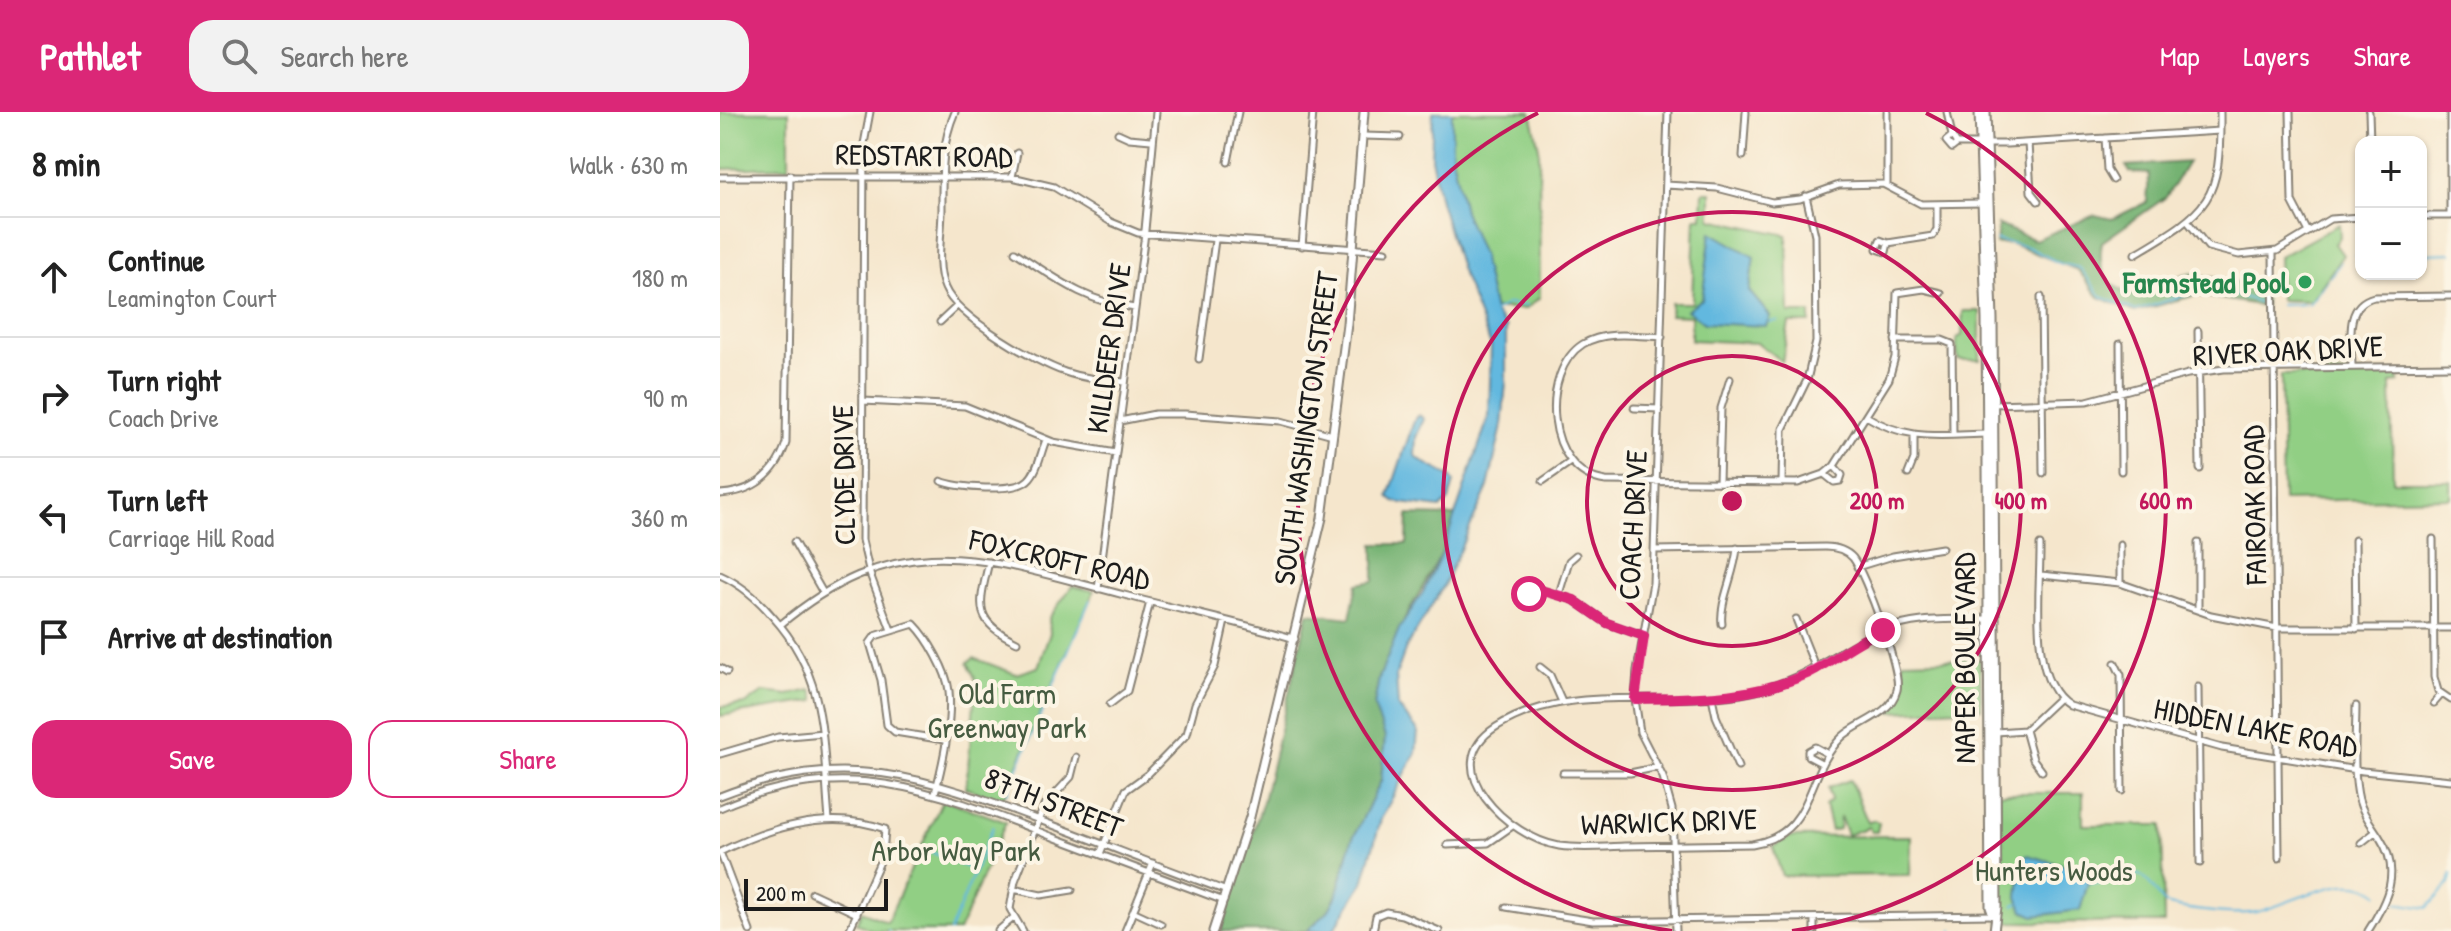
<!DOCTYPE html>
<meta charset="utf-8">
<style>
body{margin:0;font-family:"Patrick Hand",sans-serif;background:#f2f2f2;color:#222}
.controls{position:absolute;right:24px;top:24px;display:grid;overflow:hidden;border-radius:16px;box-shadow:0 2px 6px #0004}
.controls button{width:72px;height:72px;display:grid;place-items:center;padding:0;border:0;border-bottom:2px solid #e0e0e0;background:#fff;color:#222;font:40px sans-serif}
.scale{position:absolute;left:24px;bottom:20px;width:144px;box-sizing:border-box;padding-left:8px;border:4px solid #1c1c1c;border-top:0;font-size:22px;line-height:28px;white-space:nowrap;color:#1c1c1c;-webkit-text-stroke:6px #fcf5e5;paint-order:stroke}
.stop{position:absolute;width:24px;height:24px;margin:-18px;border:6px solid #db2777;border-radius:50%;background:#fff}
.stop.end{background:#db2777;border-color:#fff;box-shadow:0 2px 8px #0008}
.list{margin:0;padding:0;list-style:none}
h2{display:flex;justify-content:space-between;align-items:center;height:104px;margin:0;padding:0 32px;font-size:34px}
h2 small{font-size:26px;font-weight:400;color:#767676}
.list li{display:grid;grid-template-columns:52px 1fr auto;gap:24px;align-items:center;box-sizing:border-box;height:120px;padding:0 32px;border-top:2px solid #e0e0e0}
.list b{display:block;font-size:30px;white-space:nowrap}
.list p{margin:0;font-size:26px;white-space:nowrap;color:#767676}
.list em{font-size:26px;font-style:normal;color:#767676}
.actions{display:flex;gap:16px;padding:24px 32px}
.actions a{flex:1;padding:18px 0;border:2px solid #db2777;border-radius:24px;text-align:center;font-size:28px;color:#db2777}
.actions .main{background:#db2777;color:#fff}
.icon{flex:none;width:44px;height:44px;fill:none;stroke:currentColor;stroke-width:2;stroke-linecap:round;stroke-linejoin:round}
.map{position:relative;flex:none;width:1731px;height:819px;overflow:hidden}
header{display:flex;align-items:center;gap:48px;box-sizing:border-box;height:112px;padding:0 40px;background:#db2777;color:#fff}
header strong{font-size:38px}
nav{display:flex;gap:44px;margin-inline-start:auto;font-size:28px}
.search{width:560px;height:72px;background:#f2f2f2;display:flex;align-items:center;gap:20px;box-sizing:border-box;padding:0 28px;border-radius:24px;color:#767676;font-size:30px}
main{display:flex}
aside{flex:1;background:#fff}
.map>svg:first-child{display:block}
</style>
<header>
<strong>Pathlet</strong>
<div class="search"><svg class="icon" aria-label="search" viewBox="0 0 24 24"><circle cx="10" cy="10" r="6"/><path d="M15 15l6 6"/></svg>Search here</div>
<nav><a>Map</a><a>Layers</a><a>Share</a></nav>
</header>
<main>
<aside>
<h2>8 min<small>Walk · 630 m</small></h2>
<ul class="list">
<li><svg class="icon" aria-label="ahead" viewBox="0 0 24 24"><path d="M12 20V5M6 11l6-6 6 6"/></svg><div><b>Continue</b><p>Leamington Court</p></div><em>180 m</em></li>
<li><svg class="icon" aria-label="right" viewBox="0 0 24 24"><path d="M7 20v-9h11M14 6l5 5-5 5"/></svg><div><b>Turn right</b><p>Coach Drive</p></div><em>90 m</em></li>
<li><svg class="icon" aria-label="left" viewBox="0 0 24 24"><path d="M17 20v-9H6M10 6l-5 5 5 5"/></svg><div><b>Turn left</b><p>Carriage Hill Road</p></div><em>360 m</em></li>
<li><svg class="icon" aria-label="arrive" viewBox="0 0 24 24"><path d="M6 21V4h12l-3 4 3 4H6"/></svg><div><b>Arrive at destination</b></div></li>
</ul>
<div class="actions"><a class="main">Save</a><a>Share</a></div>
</aside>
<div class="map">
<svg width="1731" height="819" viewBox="0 0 1731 819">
<rect width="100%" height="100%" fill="#fcf5e5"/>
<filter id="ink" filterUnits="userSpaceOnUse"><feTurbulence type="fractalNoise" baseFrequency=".0125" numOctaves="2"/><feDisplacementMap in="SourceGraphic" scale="16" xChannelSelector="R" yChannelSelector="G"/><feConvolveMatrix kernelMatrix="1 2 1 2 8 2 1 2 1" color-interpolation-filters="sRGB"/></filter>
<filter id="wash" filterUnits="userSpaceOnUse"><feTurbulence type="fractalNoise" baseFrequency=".006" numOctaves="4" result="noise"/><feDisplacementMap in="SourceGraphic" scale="32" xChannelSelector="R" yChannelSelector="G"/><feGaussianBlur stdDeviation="1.8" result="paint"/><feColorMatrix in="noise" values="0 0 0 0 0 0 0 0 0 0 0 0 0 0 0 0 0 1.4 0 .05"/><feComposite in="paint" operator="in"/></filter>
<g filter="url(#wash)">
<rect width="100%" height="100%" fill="#f5e6cc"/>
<path fill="#91cf84" stroke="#567650" stroke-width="2" d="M0,0h69v55l-69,2z
M720,0h91l8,36 1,149 -14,12h-37l-19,-50z
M983,80h8v27l76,16 2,78h21v10h-21l-7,39 -24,-19 -67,-3v-24l-21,-1 1,-12h21l3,-85h7z
M1619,112l1,13 -5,7 8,11 -32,46 -31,-1 -1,-43z
M1243,199h17v49h-22l-2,-20 6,-5z
M1679,261v9l-8,1 2,98h58v17l-168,3 -2,-126z
M352,474l22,5 -92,210 -36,-13 8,-85 6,-13 -12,-28 6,-4 42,16 22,-7 12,-34 -1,-15z
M1260,547l1,49 -89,4 12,-20 -1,-31z
M92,578l3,11 -95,15v-9l25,-3 19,-12 24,3z
M1130,668l18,43 6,-3 5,3 -2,9h-6l-2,-5 -22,8 -7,-19 -1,13 -8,2 -6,-25 6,-5 -3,-13z
M1279,681h84v32h79l2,98 -165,-1z
M223,687l63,23 -47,109h-85l-18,-8 6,-12 25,11z
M1191,724l-1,39 -128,1 -9,-29 17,-10z"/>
<path fill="#74b272" stroke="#486747" stroke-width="2" d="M1468,50l-22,35 -64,45c-5,31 4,44 33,53l54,-22 76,14v19l-69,-11 -61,17 -36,-15 -21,-27 -68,-27 -14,1 2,-19 37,15 60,-25 17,4 35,-17 2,-28 -19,-2 -4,-6z
M688,403l48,1 -14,37 -37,65 -26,60 -5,28 11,30 -4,45 -29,59 -16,57 -7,13 -22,21h-86l42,-130 45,-188 42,5 7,-34 17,-3v-37h33z"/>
<path fill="#62b8df" stroke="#3f6a7e" stroke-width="2" d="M713,0h19v44l12,55 18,44 12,57 12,16v54l-4,44 -14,61 -44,98 -38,63 -10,27 2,31 20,25 -2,22 -35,66 -18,64 -30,48h-26l22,-21 7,-13 16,-57 29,-59 4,-44 -11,-31 5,-28 20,-49 24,-37 19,-39 47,-137 2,-70 -31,-78 -20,-67 -9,-43z
M991,120l43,25 -5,34 21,25 -4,10 -62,-3 -17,-13 15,-11z
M699,303l5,4 -8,18 -1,18c11,13 34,16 39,27l-5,18 -9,8 -46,-6 -5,-6 25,-75z
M1307,743l36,10 26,15 -9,30 -46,6 -11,-5 -5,-14 4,-38z"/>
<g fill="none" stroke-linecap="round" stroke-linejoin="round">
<path stroke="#62b8df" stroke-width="2" d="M1276,128l32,7 31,16 21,5 22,29 34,14 64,-21 29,3 30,9
M1701,142l30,-1
M1635,143h6
M1610,165l11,-15
M1561,193l28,-1 19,-24
M774,200l14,-8 18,2
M1050,210l7,-1
M287,681l83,-193
M202,736l53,23
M1370,771h31c22,-24 31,9 45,21 19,6 72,12 91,8 34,-8 92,-44 121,-18
M1676,791l31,5 22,-24 2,-10
M1294,793l5,-2
M168,818l1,1
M230,819l43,-104
M1233,819v-1"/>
</g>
</g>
<g filter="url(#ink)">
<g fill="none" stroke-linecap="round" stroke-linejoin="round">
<g stroke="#888174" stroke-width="9">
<path id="minor" d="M150,0l-6,32 -2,396 8,34 21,56
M235,0c-14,32 -13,63 -13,97 0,24 -7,57 3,79 12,29 90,74 120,84 20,7 40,8 60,10
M948,0l-15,471 -16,87 -2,29 5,33 23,45 9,32 4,122
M1227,0l5,24
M1570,0l2,89 16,31
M1649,0l1,30
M1730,0v104
M398,21l11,5 22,2
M643,24l37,1
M1385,26l2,32 6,10
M1308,31l3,49 7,9
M1237,32l-5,-8 -6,5 6,7 5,-4h50l213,-13
M1023,44l3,-44
M508,50l10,-50
M0,65h292l42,10 57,35 27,11 248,18
M292,65l5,-24
M946,73l51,3 55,14 28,-3 39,-14 44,-1 38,20 61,-1
M1167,73v-73
M1701,104h30
M1468,110l20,25 31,8 38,-4 53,-32 31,-2
M1168,131l-2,9 -9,-3 3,-9 8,3 45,-7 4,-7v-25
M582,134l11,-134
M295,140c40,26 72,51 120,56
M1553,140l6,606
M1415,142c75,-44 86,-53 85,-142
M1321,185l2,176
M220,210l17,-16
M1478,219l2,138
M942,225c-25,-1 -56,-7 -79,7 -43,27 -39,129 23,137l192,2 26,-9 10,-8 55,-87 6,-22 2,-64 27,-4 17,4
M1175,228h47l10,4 1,91
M1400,232l1,127
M479,247l16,-119
M1632,255c0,-25 -9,-62 22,-70l77,-1
M143,289l102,5 88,36 63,11
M1272,292l95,-3 101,-27 36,-5 227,-3
M914,296l25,1
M1146,304c42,26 75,19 122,18
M400,309l35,-7h30l96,7 52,14
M1104,362l10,8 6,-1 2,-6 -8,-9
M1188,362l6,-15v-24
M221,369c15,7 74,12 87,-1 10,-9 13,-28 18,-40
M823,369l26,-18
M999,370l2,-74 9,-29
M1062,371l1,-54 24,-49 9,-38 -1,-107 -9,-39
M0,382c33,-2 56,-19 66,-51l4,-268
M1713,427l1,138 4,14 13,9
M1635,428l1,89
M74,430l28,49
M1478,431v67
M1320,433c1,43 -13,136 29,160l153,43 141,23 88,9
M1400,433v38
M934,438l171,-3c10,0 21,3 28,11 12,16 49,114 44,132 -7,26 -38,31 -55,47 -38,37 -26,97 -90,107 -42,1 -85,1 -127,2 -22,1 -45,3 -66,0 -49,-8 -126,-79 -63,-119 77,-48 171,-17 255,-35 53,-11 79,-38 125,-59 36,-16 74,-14 113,-14
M269,450c-10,43 -17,59 28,80
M1137,455l36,-11 49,-8
M0,463c22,10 38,24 53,42 56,62 49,126 56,203
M1321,463l79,8 91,32 66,13h174
M378,477l46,-348 12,-129
M809,477l-4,7 -7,-4 1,-5 6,-2 49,15 33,23 37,13
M839,482l10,-33 7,-6
M1076,507l20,50
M1002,512c-3,-22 13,-50 15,-76
M60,513c122,-102 205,-66 344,-30 56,15 115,27 171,44
M1395,551l6,12 1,116
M820,555l10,8 12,27
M0,556l7,4
M1478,575l2,176
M992,585l4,19 22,51
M1714,591l7,-8
M390,592l17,-13 23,-89
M1636,594c0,29 -4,65 3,94 4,15 13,25 21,38 22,34 7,63 -12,93
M1305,618l8,29 9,12
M1276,620l29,-2 33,-31
M0,642l58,-17 45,-4
M1103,652l-15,-8v-5l7,-4 13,7
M843,661h67l29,-6
M215,681c8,-30 17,-71 14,-102 -2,-20 -21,-53 -35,-67l-39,12 -5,7 11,37 6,45 8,7 49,8
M0,684c122,-48 203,-20 319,24 63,23 125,49 188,71
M0,696c124,-55 216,-17 333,29 57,21 114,43 171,64
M1641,731l14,-11
M727,733l41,-2 23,-16
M0,740c50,-25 110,-43 165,-23l-2,26 -34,76
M0,740l30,79
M380,742l26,-64 22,-16 39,-40 8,-30 20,-38 10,-45
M293,777l28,6 31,-5
M92,781l45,21
M786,795l87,14 399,-6
M415,800l26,12
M1094,806v13
M278,819l15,-13
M303,819l-13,-22 5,-28 29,-75 27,-29 5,-20
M405,819l28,-68
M653,819l3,-15 10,-4 16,3 37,16"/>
</g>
<g stroke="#888174" stroke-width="11">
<path id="major" d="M1259,0l7,207 4,588 3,8
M1266,0l7,207 4,588 -3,24
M493,819l37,-114 72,-299 25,-194 17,-212"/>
</g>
<use href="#minor" stroke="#fff" stroke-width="5"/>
<use href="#major" stroke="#fff" stroke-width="7"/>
</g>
</g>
<g fill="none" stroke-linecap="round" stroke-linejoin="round" filter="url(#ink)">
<path stroke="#db2777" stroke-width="10" d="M809,482v-5l5,-1 40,12 33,23 37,13 -9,63c60,-1 116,0 172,-25 26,-13 48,-33 76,-44"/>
</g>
<g fill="none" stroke="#c2185b" stroke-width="4">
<circle cx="1012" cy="389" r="145"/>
<circle cx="1012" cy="389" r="289"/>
<path d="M952 819A434 434 0 0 1 818 1M1206 1A434 434 0 0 1 1072 819"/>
</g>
<circle fill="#2e9e5b" stroke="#fcf5e5" stroke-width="3" cx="1585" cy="170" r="8"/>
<g text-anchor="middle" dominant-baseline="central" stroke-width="8" stroke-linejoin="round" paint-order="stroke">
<g font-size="30" fill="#1c1c1c" stroke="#fcf5e5">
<text transform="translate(204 43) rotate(1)">REDSTART ROAD</text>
<text transform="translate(388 236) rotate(-82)">KILLDEER DRIVE</text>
<text transform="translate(1568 238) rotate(-3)">RIVER OAK DRIVE</text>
<text transform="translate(585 316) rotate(-82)">SOUTH WASHINGTON STREET</text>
<text transform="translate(123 363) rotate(-91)">CLYDE DRIVE</text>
<text transform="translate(1534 393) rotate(-91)">FAIROAK ROAD</text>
<text transform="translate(912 413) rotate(-87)">COACH DRIVE</text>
<text transform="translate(340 447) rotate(13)">FOXCROFT ROAD</text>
<text transform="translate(1244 546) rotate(-90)">NAPER BOULEVARD</text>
<text transform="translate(1536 615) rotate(11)">HIDDEN LAKE ROAD</text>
<text transform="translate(334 690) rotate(21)">87TH STREET</text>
<text transform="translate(949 709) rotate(-2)">WARWICK DRIVE</text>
</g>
<g font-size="30" font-weight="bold" fill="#27864d" stroke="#fcf5e5" text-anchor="end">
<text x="1569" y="170">Farmstead Pool</text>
</g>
<g font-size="30" fill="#455b40" stroke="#fcf5e5">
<text x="287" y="581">Old Farm<tspan x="287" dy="34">Greenway Park</tspan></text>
<text x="236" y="738">Arbor Way Park</text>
<text x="1334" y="758">Hunters Woods</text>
</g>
</g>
<circle cx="1012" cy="389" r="12" fill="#c2185b" stroke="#fcf5e5" stroke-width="4"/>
<g font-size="24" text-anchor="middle" font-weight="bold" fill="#c2185b" stroke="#fcf5e5" stroke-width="8" stroke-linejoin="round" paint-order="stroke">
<text x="1157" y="397">200 m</text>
<text x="1301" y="397">400 m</text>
<text x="1446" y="397">600 m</text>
</g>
</svg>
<div class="controls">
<button>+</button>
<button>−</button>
</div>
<div class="scale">200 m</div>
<div class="stop" style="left:809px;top:482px"></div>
<div class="stop end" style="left:1163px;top:518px"></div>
</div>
</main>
